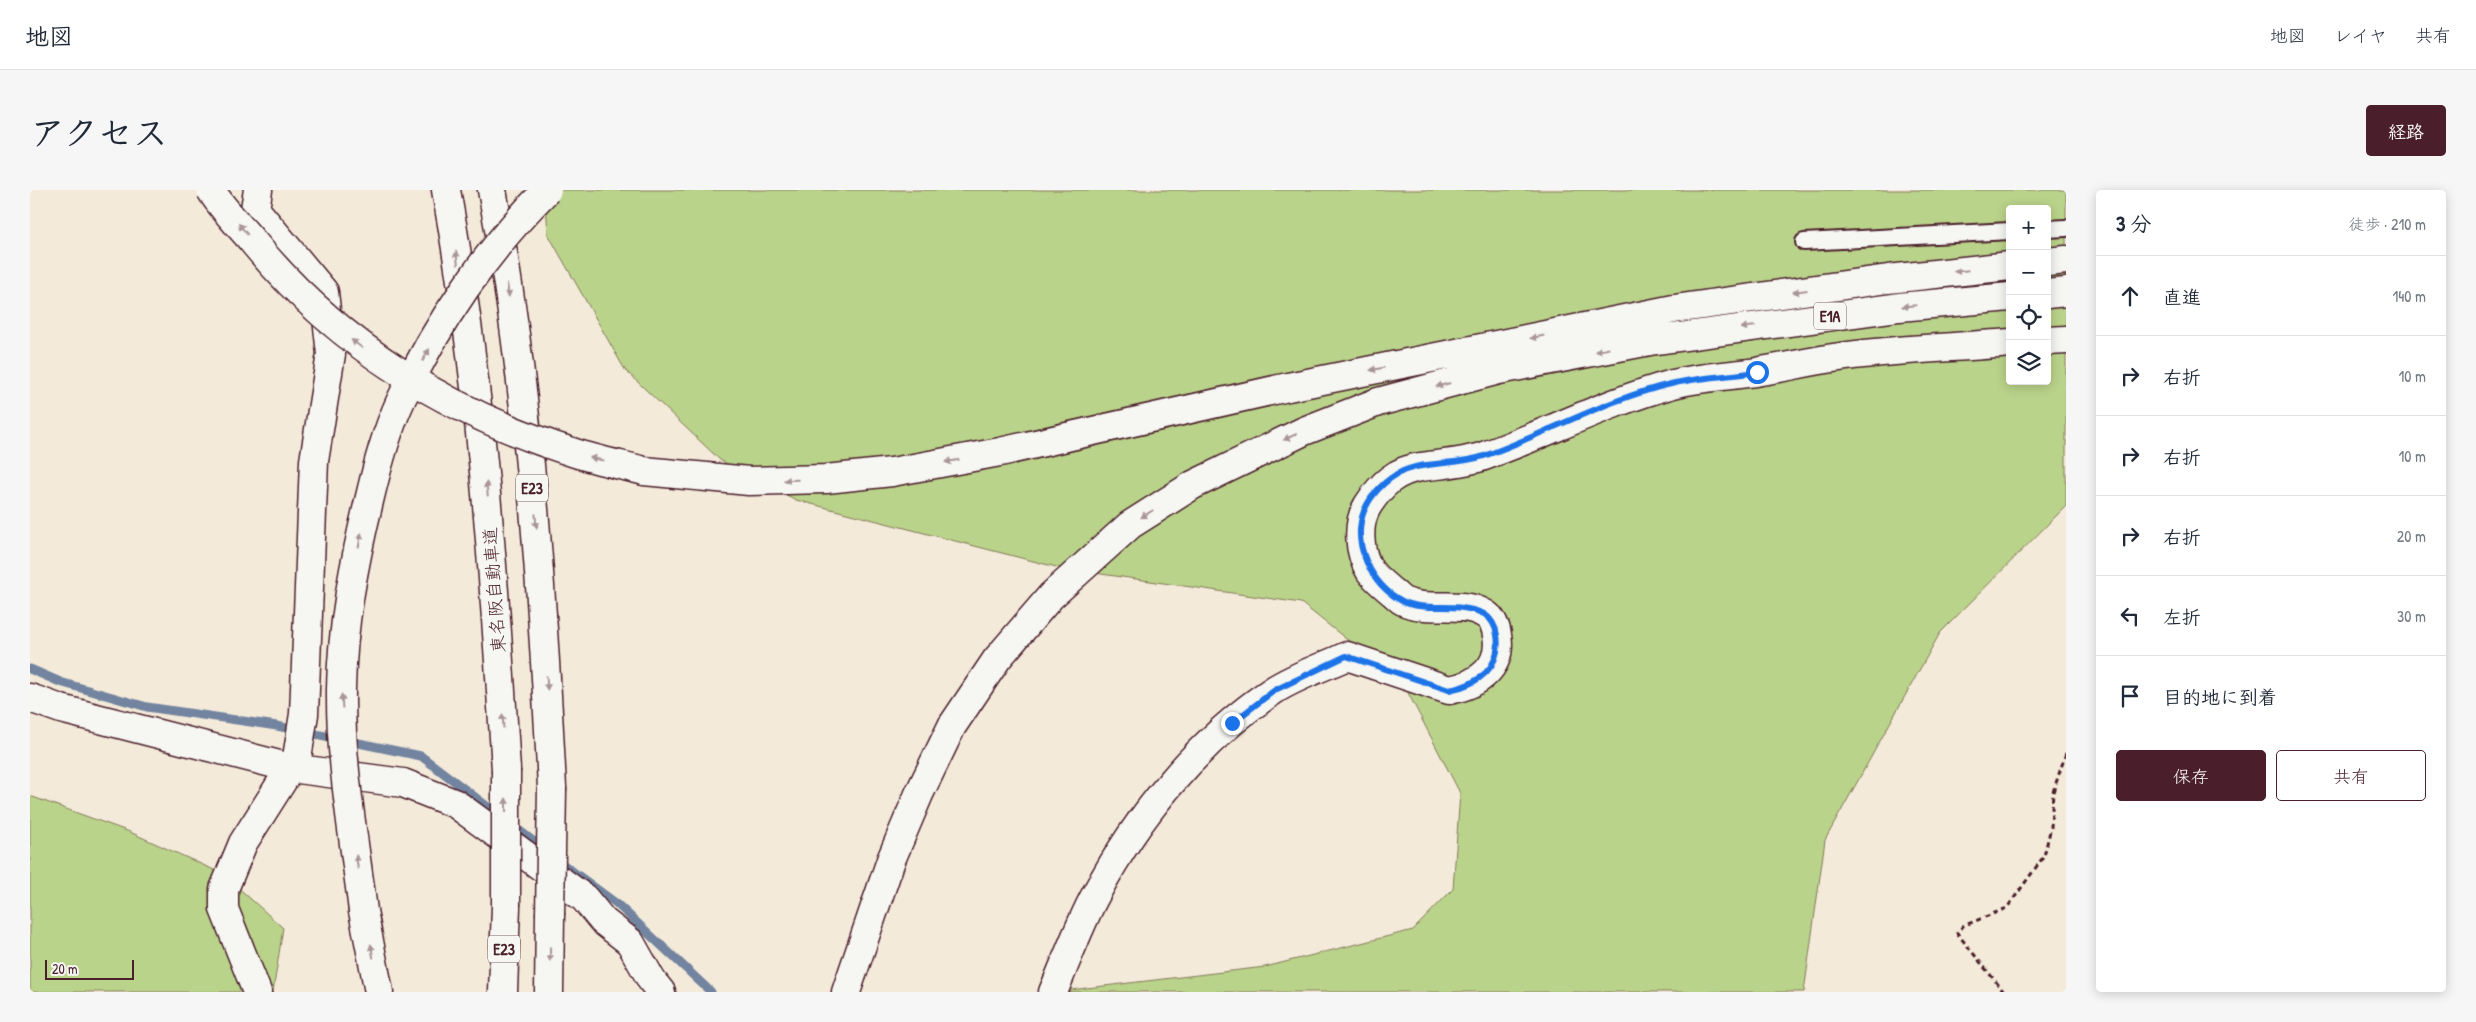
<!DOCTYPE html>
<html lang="ja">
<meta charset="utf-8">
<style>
body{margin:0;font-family:"Patrick Hand","Klee One",sans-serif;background:#f6f6f7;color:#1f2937}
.controls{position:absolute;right:15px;top:15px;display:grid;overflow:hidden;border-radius:5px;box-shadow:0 2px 12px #0003}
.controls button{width:45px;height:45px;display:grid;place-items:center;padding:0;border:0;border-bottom:1px solid #e0e1e3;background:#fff;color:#1f2937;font:25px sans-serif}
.scale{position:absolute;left:15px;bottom:12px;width:89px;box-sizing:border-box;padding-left:5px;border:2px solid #4a1f2b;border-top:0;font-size:14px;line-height:18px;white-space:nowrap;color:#4a1f2b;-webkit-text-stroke:4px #f6f6f2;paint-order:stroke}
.stop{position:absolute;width:15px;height:15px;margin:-11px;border:4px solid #1a73e8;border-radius:50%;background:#fff}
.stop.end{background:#1a73e8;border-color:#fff;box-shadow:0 1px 5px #0008}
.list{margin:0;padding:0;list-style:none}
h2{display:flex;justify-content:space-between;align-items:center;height:65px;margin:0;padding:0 20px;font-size:21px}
h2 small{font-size:16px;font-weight:400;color:#747a83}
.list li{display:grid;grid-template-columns:32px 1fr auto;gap:15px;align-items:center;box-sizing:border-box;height:80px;padding:0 20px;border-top:1px solid #e0e1e3}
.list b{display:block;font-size:19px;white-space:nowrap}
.list em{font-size:16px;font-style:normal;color:#747a83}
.actions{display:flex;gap:10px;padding:15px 20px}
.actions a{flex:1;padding:11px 0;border:1px solid #4a1f2b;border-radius:5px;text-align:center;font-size:18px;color:#4a1f2b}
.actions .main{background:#4a1f2b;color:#fff}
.icon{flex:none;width:28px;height:28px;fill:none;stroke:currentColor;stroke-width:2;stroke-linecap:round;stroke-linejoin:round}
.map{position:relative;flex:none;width:2036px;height:802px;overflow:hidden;border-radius:5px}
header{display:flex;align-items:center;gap:30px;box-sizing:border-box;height:70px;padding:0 25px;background:#fff;border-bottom:1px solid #e0e1e3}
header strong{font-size:24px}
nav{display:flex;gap:28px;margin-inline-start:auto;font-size:18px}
.intro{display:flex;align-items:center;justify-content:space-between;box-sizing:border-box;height:120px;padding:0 30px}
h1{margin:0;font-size:35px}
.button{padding:12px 22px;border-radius:5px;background:#4a1f2b;color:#fff;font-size:18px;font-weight:700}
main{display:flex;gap:30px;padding:0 30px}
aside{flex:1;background:#fff;border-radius:5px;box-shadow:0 2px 12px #0003}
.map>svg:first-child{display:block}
</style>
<header>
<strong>地図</strong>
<nav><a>地図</a><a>レイヤ</a><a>共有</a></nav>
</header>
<div class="intro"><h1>アクセス</h1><a class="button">経路</a></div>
<main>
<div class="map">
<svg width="2036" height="802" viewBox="0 0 2036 802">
<rect width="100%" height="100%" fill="#f4eada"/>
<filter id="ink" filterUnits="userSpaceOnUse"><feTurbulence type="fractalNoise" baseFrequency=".02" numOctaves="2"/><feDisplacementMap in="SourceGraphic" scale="10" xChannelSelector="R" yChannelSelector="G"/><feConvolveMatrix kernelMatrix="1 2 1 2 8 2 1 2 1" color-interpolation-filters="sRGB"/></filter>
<g filter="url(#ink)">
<path fill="#bad38a" stroke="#82795a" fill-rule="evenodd" d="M515,0h1521v316l-126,127 -115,207 -21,152h-751l212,-25 148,-37 40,-41 7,-96 -56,-108 -103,-82 -241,-35 -264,-68 -76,-40 -95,-90 -77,-136zM1980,19h37v172h-37z
M0,606l100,36 93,42 60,54 -10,64h-243z"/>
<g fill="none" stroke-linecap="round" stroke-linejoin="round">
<path stroke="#72849f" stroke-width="9" d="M0,479l30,13 87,25 130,19 144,30 79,60
M481,634l35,27
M526,669l61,45 94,88"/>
<g stroke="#4a1f2b" stroke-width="20">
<path id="service" d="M2017,39l19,-1
M1774,52l206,-11"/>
</g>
<g stroke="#4a1f2b" stroke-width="31">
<path id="minor" d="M2017,151l19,-1
M0,508l31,11 230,59 112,15 53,21 128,94 19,23 27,21 22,39 9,11
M227,802l-33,-83v-20l19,-46 54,-85 7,-44 10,-253 17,-107 -7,-62 -69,-83 3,-19
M1023,802c14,-32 26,-67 43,-98 41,-78 103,-154 178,-204 22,-14 49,-23 73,-34l102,34c29,-5 54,-23 48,-55 -1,-8 -5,-17 -12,-21 -25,-15 -56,-1 -82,-13 -4,-2 -8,-7 -11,-9 -7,-6 -16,-13 -22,-21 -11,-18 -14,-47 -2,-66 13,-20 28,-35 53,-38 21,-3 43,-4 63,-11 64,-23 123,-54 189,-72 26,-7 55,-8 83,-12 25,-4 51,-10 77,-14 58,-9 118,-10 177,-15"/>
</g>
<g stroke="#4a1f2b" stroke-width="31">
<path id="motorway" d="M416,0c35,192 48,385 60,580
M462,0c37,197 50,398 60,598
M2017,72l19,-2
M2017,104l19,-2
M614,281l105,10 77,-2 66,-7 108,-20 288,-65 386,-78 214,-30 122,-13
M333,721l16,81
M473,802l3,-86
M519,802l1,-77
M816,802l45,-132 28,-66 33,-68 45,-67 54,-63 79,-71 63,-40 111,-54 74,-29 121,-32 151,-29 249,-34 111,-10"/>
</g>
<path stroke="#4a1f2b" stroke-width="3" stroke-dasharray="5 4" stroke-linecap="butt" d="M1974,802l-47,-59 6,-7 44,-18 37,-52 7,-29 2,-35 13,-39"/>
<use href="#service" stroke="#f6f6f2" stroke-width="16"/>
<use href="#minor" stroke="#f6f6f2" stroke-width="28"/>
<use href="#motorway" stroke="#f6f6f2" stroke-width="28"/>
<g stroke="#4a1f2b" stroke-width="31" stroke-linecap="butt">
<path id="motorway-bridge" d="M181,0c11,19 29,36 43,53 85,103 193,169 321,210 22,7 46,12 69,18
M476,716v-136
M333,721c-9,-73 -23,-148 -22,-222 1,-64 13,-126 28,-188 8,-34 17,-69 32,-101 34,-74 88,-153 146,-210
M520,725l2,-127"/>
</g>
<use href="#motorway-bridge" stroke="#f6f6f2" stroke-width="28"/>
</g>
<defs><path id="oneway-solid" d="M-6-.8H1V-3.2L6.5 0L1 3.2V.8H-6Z" transform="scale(1.25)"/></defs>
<g fill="#a99598">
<use href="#oneway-solid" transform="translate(213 39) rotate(-129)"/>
<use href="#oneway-solid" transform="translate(427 68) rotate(-98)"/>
<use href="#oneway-solid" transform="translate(1931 81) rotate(174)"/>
<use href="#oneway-solid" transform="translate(478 100) rotate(82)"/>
<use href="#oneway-solid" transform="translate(1770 101) rotate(172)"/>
<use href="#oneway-solid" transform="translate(1879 116) rotate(175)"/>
<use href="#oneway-solid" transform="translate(1718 137) rotate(172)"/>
<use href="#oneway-solid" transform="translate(1507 147) rotate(169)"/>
<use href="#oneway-solid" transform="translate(327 154) rotate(-143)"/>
<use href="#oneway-solid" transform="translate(1572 160) rotate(169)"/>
<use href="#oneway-solid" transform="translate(396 165) rotate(-61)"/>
<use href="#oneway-solid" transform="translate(1347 179) rotate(169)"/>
<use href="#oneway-solid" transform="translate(1413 195) rotate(165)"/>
<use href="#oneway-solid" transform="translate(1260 247) rotate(155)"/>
<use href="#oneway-solid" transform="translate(567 269) rotate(-166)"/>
<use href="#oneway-solid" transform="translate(922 271) rotate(170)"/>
<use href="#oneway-solid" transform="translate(761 290) rotate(179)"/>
<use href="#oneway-solid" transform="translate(457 299) rotate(-96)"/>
<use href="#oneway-solid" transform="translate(1117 324) rotate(148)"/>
<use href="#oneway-solid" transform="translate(506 331) rotate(85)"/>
<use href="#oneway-solid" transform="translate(330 350) rotate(-79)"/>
<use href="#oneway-solid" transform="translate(517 493) rotate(87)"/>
<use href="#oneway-solid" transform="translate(312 511) rotate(-93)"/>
<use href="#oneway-solid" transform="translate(473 531) rotate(-94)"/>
<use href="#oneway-solid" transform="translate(476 615) rotate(-90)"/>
<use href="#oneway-solid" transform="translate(327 672) rotate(-97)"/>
<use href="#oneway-solid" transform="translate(342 761) rotate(-100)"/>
<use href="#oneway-solid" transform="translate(520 764) rotate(91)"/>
</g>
</g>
<g fill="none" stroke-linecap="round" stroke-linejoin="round" filter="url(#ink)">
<path stroke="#1a73e8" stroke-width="6" d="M1202,533l43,-33 71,-34 103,34c29,-5 53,-23 48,-55 -1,-8 -6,-17 -13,-21 -26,-13 -58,-1 -82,-13 -30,-16 -51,-56 -38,-90 7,-17 22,-32 39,-40 24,-10 55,-6 81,-15 64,-23 124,-58 191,-73 27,-6 55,-7 82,-11"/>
</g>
<g text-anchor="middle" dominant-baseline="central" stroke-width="4" stroke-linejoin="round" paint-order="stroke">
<g fill="#f6f6f2" stroke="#7e6067" stroke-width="1">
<rect x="1784" y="112.5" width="32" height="27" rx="4"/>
<rect x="486" y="284.5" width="32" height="27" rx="4"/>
<rect x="458" y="745.5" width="32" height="27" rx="4"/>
</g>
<g font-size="16" font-weight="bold" fill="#4a1f2b">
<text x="1800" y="126">E1A</text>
<text x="502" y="298">E23</text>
<text x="474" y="759">E23</text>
</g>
<g font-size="18" fill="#4a1f2b" stroke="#f6f6f2">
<text transform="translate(464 400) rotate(-94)">東名阪自動車道</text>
</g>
</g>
</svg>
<div class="controls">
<button>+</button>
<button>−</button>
<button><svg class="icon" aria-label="locate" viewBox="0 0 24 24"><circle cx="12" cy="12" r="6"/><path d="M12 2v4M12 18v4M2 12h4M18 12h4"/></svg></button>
<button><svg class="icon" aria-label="layers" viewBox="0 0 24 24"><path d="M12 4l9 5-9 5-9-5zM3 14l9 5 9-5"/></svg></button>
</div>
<div class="scale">20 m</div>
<div class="stop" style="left:1727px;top:182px"></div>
<div class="stop end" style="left:1202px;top:533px"></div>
</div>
<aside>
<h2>3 分<small>徒歩 · 210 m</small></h2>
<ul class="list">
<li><svg class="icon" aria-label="ahead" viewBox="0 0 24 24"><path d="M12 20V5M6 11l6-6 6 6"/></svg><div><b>直進</b></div><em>140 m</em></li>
<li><svg class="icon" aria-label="right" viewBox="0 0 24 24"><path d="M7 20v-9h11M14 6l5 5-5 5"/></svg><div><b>右折</b></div><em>10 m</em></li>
<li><svg class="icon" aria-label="right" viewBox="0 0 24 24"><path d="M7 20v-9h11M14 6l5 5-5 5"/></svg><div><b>右折</b></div><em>10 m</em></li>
<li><svg class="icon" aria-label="right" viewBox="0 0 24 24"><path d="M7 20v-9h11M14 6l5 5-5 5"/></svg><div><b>右折</b></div><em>20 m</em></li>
<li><svg class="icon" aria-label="left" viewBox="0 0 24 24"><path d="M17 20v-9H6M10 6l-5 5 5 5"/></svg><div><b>左折</b></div><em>30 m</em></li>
<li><svg class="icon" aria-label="arrive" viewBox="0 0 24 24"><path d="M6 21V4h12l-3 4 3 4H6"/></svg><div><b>目的地に到着</b></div></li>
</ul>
<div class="actions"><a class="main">保存</a><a>共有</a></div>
</aside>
</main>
